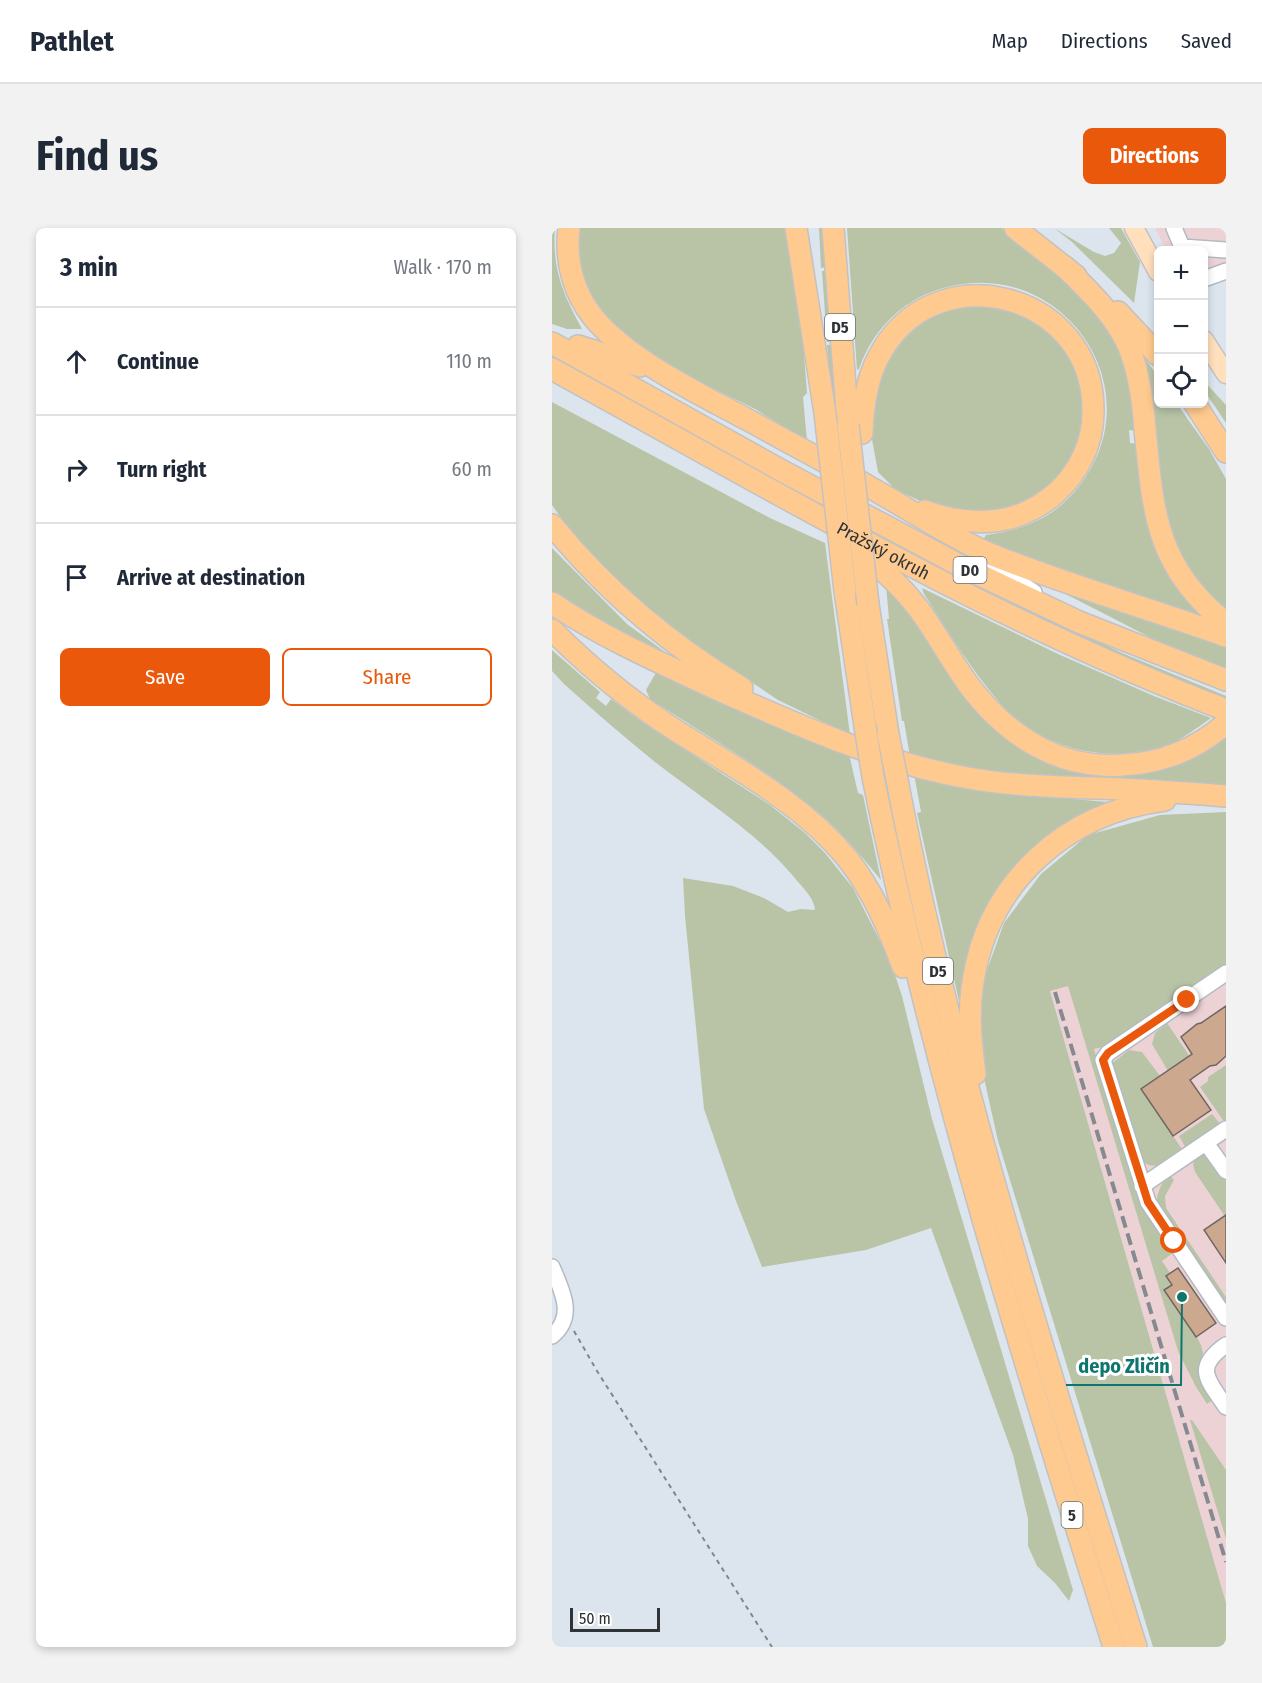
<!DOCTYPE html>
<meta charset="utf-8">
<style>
body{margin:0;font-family:"Fira Sans Condensed",sans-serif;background:#f2f2f3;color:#1f2937}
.controls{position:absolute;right:18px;top:18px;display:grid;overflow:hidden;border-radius:9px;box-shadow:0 3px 9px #0003}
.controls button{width:54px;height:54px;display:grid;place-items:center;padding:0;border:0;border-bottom:2px solid #e0e1e3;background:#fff;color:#1f2937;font:30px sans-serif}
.scale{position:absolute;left:18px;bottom:15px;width:90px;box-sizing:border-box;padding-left:6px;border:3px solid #2f3336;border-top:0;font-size:16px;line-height:21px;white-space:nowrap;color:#2f3336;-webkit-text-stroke:4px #fff;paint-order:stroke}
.stop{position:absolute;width:18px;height:18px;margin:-14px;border:4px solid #ea580c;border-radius:50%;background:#fff}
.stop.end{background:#ea580c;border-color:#fff;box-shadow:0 2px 6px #0008}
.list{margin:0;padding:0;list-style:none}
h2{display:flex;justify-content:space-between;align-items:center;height:78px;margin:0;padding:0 24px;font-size:26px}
h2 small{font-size:20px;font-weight:400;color:#747a83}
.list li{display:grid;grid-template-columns:39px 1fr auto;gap:18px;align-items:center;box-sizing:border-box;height:108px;padding:0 24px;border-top:2px solid #e0e1e3}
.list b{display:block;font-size:22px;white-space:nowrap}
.list em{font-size:20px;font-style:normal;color:#747a83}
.actions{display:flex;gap:12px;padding:18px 24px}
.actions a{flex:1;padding:14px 0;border:2px solid #ea580c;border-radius:9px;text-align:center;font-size:21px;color:#ea580c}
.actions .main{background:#ea580c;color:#fff}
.icon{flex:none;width:33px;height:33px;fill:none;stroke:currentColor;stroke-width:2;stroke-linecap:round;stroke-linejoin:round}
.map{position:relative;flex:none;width:674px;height:1419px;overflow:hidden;border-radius:9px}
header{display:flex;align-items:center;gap:36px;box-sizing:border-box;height:84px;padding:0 30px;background:#fff;border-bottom:2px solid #e0e1e3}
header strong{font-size:28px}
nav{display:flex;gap:33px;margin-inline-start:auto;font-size:21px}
.intro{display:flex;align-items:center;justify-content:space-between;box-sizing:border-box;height:144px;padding:0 36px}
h1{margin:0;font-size:42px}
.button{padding:15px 27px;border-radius:9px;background:#ea580c;color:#fff;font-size:21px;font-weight:700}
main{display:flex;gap:36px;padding:0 36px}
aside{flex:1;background:#fff;border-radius:9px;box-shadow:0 3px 9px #0003}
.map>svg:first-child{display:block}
</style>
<header>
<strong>Pathlet</strong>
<nav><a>Map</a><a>Directions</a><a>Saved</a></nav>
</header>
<div class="intro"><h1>Find us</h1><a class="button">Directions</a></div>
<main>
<aside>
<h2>3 min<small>Walk · 170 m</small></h2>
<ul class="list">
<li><svg class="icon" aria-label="ahead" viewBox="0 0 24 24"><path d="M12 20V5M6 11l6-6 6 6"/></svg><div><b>Continue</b></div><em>110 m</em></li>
<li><svg class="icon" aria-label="right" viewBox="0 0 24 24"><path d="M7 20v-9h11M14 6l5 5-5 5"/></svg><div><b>Turn right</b></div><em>60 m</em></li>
<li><svg class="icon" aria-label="arrive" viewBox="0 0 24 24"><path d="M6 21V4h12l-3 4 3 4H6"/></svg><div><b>Arrive at destination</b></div></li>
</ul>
<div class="actions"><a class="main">Save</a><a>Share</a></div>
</aside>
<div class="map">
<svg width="674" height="1419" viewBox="0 0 674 1419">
<rect width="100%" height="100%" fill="#dce5ed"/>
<path fill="#edd2d5" d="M603,0h71v38l-22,5v-21h-38z
M674,646v729l-176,-613 17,-5z"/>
<path fill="#b9c4a7" d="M0,0h3c-3,42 8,66 27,101h-15l-15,-5z
M24,0h212l9,37 10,128 -4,4 4,44 -52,-32 -83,-41 -58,-34 -32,-51z
M267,0h5l3,39 -6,1z
M295,0h155l33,24 48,42 29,37 17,44 8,56 -8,-1 1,13 9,1 64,171 -2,4 -218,-79 3,-5c43,-6 74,-20 99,-57 67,-100 -31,-225 -145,-189 -39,12 -68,42 -81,80l-2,1z
M502,0l40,24 11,4 9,-3 7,-10 -12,-15h12l19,34 -6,41 -62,-61z
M270,43h5l6,71h-6z
M443,75l41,14 42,46 8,74 -30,50 -53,28 -67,-7 -40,-18 -18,-18 -7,-38 7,-59 29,-40 20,-17 15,-8z
M275,117h6l7,74 -6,-3z
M591,127l15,22v27h19l32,45 17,30v135l-30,-27 -25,-44 -32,-185z
M652,153l22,24v18l-22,-33z
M0,174l218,116 55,25 25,192 -72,-35 -109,-73 -44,-39 -57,-60 -16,-23z
M0,320l75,76 38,28 -59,-27 -54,-31z
M367,327l203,98 104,43v5l-106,-43 -204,-100z
M334,357l23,17 88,125 119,45 110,-38v53l-212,-9 -104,-21 -6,-36h-2l-15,-102h2z
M370,360l136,66 96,42 57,22c-11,8 -24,17 -34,23 -8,5 -21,7 -30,9 -54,12 -110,-6 -147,-47 -29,-33 -52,-72 -76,-109z
M502,360l172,53v27l-63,-24z
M0,422l48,42 -4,6 10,8 5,-7 31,23 128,83 35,28 20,20 28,35 24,47 15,31 10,30 30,123 141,471 -4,11 -14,-18 -18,-17 -9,-20v-27l-15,-64 -82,-227 -65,22 -104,17 -26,-66 -32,-92 -19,-193 -2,-38 50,8 31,12 24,14 13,-3 14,1c-1,-11 -9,-19 -16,-27 -40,-50 -94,-82 -144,-121 -31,-25 -61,-51 -91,-78l-12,-13z
M106,441l191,85 9,39 5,2 18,85c-20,-24 -39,-48 -63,-68 -51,-43 -112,-76 -168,-113l-4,-9z
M362,546l72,17 121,11c-92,40 -134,101 -148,199l-42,-188 4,-1z
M338,556l36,171 -6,-2 -36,-168z
M674,584v152l-119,82 -13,3 45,149 35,54 -12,9 8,12 -4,3 35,69 2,8 -3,15 14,31 -7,5 -11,-17 -18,-36 -110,-365 -18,5 176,612v44h-73l-155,-506 -18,-81 2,-76 22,-61 37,-49 47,-39 72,-20z
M615,795l26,38 -25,10 -16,-27 3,-11z
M577,822l13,2 18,24 -19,13 43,63c-14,8 -26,20 -41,10l-32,-98z
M674,837v58h-1l-25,-36 8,-6v-4z
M660,886l10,12 -35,24 -8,-14z
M651,926l4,1 19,23v40l-31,-46 -2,-7 1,-5z
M618,947l4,5 -9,16 1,12 60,89v14l-69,-109c0,-10 5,-21 13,-27z
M638,1192h2l34,50v69z"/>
<path fill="#cca88e" stroke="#6f6761" stroke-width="1.5" d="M674,778v50l-10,9 -6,1 -20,14 21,30 -38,26 -32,-47 51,-35 -11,-17 16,-13 4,-1z
M674,987v48l-22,-33z
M626,1040l38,55 -20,14 -32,-47 8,-5 -6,-9z"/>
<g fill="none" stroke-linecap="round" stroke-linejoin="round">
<g stroke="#b2bbc2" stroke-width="18">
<path id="minor" d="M622,0l8,19 44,3
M652,51l22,-8
M429,329l53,35
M674,745l-118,80 -5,7 45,142 78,116
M654,915l20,28
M590,958l84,-57
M0,1039c10,24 24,49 0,69
M674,1117c-33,23 -18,35 0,62"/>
</g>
<g stroke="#c1c2c3" stroke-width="21">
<path id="major" d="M582,0l24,44
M652,112l22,34"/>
</g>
<g stroke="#c1c2c3" stroke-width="24">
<g id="highway">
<path d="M17,0c-4,32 4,64 24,89 36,44 109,78 159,105 39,22 80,43 119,66 40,22 77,48 119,66 77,31 158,54 236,82"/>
<path d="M244,0l29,185"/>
<path d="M281,0l15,197"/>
<path d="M463,0l61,48"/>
<path d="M513,39c24,24 49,47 63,78 11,26 15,56 17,84 8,83 11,139 81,194"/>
<path d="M566,84l40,43"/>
<path d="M0,115l234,130 175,93 118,56 147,58"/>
<path d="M26,118l62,20"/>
<path id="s1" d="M0,141c221,121 438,251 674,341"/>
<path d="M643,176l31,48"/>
<path d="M310,205c1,-26 4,-52 16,-75 54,-108 218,-66 215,55 0,30 -14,59 -37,80 -39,34 -84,35 -131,18"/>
<path d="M0,297c53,65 118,120 190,163"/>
<path d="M300,317c24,19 47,38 66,63 18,24 32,51 50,76 37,50 90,86 155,81 39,-2 74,-16 103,-42"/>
<path d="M293,363l20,135"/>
<path d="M0,375c53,36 111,61 169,88 79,35 161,72 247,87 51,9 103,9 154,11 35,2 69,4 104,7"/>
<path d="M316,376l20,130"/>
<path d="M0,402c37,37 77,70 120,98 61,39 128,73 175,130 26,33 42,71 56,109"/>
<path d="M321,549c60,296 150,583 241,870"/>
<path d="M346,557c56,293 149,577 238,862"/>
<path d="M423,846c-4,-31 -7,-62 -2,-92 15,-100 92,-169 192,-182"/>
</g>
</g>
<path stroke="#80868b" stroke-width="2" stroke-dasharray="4.5 4.5" stroke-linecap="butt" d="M22,1103l23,40 175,276"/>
<use href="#minor" stroke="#fff" stroke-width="15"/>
<use href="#major" stroke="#ffdfbc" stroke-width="18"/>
<use href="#highway" stroke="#ffca8f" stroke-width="21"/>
<path stroke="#848a90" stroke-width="4" stroke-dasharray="12 6" stroke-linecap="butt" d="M503,764l171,570"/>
<g stroke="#c1c2c3" stroke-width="24" stroke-linecap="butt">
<path id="highway-bridge" d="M273,185l20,178
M296,197l20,179
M313,498l8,51
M336,506l10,51"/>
</g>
<use href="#highway-bridge" stroke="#ffca8f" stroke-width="21"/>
</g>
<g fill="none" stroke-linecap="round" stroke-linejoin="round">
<path stroke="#ea580c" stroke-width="8" d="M622,1013l-26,-39 -45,-142 5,-7 79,-53"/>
</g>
<g text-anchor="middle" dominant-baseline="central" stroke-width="6" stroke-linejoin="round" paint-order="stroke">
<g fill="#fff" stroke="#6d7072" stroke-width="1.5">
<rect x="273" y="86" width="30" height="26" rx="4.5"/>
<rect x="401.5" y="329" width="33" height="26" rx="4.5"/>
<rect x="371" y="730" width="30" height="26" rx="4.5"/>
<rect x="509.5" y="1274" width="21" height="26" rx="4.5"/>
</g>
<g font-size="16" font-weight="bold" fill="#2f3336">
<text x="288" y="99">D5</text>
<text x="418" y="342">D0</text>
<text x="386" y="743">D5</text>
<text x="520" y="1287">5</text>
</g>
<g font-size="18" fill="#2f3336" stroke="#fff">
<text stroke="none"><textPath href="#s1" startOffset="378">Pražský okruh</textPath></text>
</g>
</g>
<path fill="none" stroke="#0f766e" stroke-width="2" d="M630 1069L629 1157H514"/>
<circle fill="#0f766e" stroke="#fff" stroke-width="2" cx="630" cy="1069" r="6"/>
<g font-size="20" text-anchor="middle" font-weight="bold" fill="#0f766e" stroke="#fff" stroke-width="6" stroke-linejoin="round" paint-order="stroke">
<text x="572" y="1145">depo Zličín</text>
</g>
</svg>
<div class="controls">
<button>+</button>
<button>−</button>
<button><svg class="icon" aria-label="locate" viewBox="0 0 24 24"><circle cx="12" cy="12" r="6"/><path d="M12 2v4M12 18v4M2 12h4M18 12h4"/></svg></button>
</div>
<div class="scale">50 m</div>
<div class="stop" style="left:622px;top:1013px"></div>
<div class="stop end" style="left:635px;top:772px"></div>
</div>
</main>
